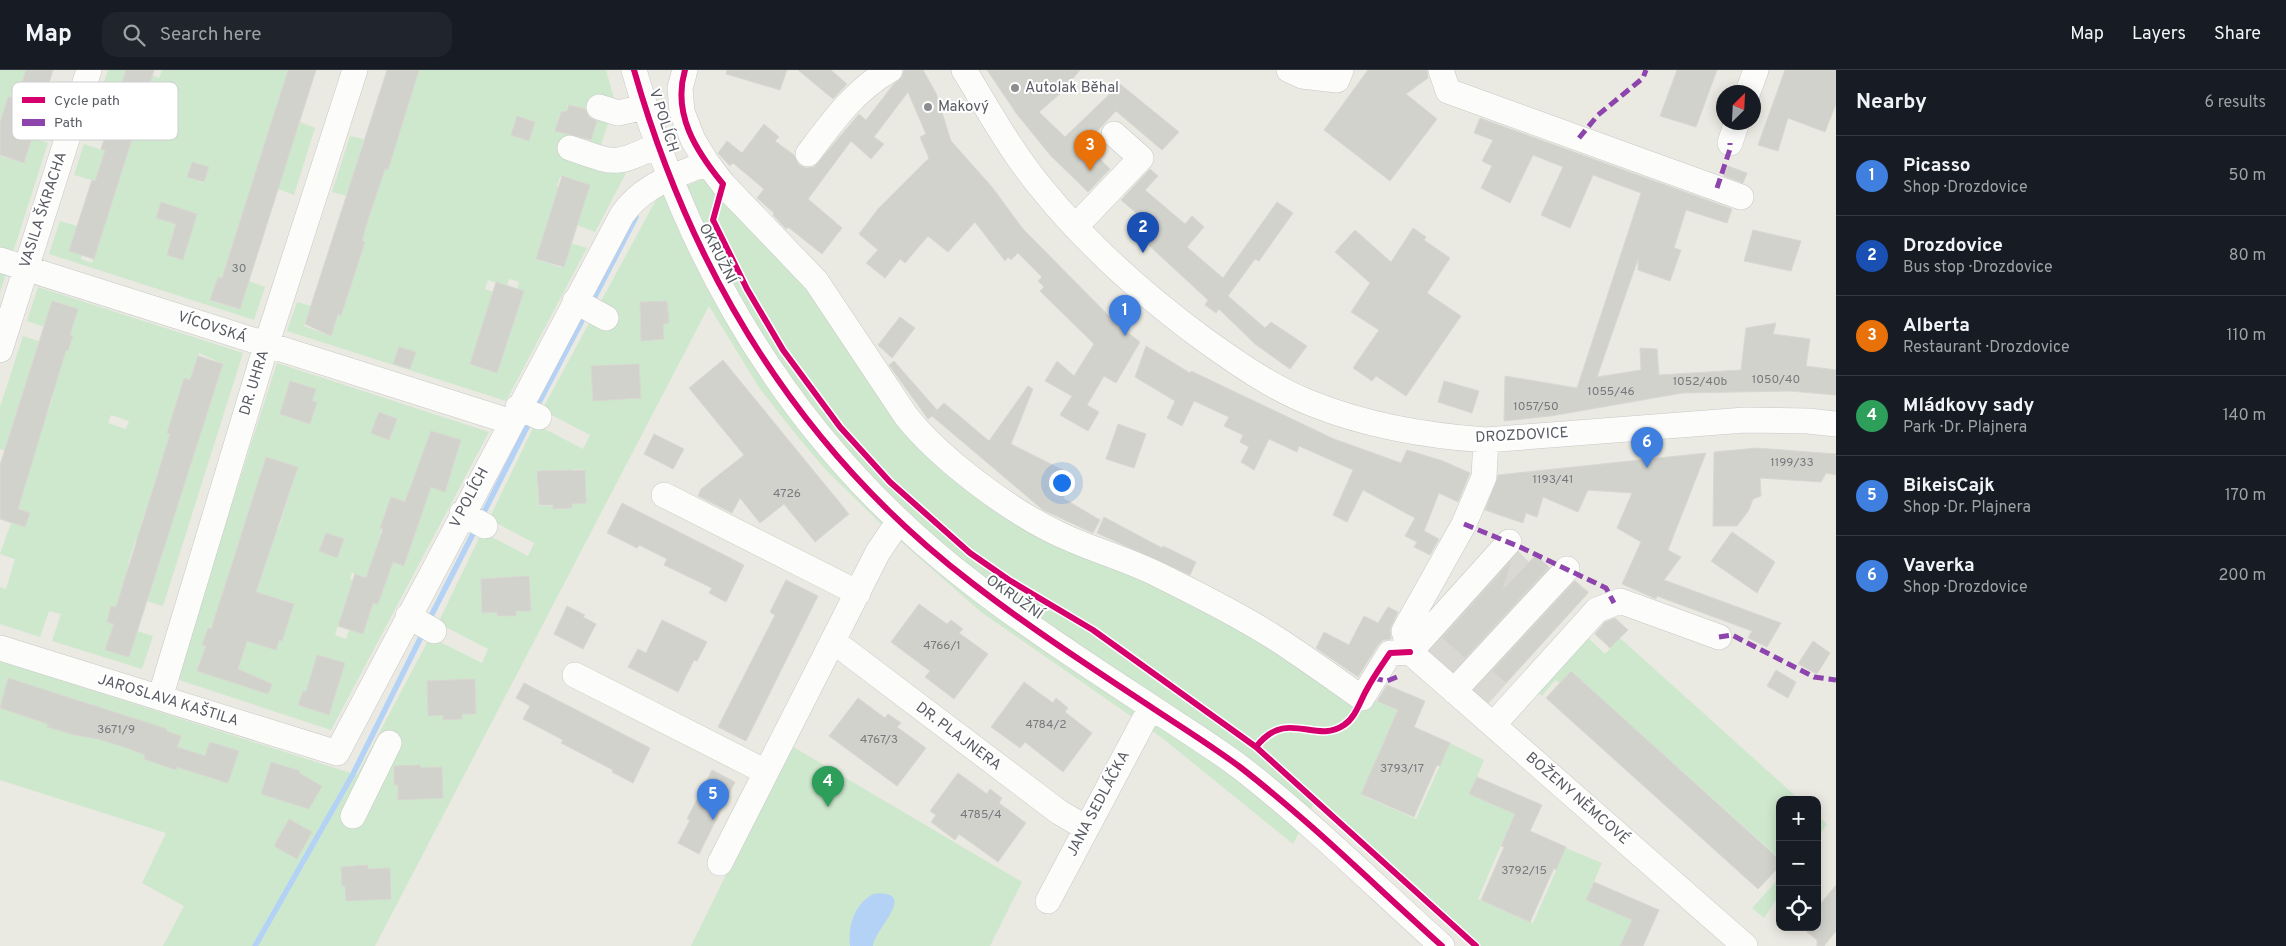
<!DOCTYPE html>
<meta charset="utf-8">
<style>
body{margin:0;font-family:Overpass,sans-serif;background:#20242c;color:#f1f3f6}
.controls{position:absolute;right:15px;bottom:15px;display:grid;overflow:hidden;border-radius:10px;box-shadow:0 2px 12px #0003}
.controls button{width:45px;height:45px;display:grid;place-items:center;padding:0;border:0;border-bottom:1px solid #363941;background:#171b24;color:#f1f3f6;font:25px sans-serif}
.compass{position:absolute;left:1716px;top:15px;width:45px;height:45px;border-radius:50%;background:#171b24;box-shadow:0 2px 12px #0003;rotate:24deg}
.you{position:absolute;left:1061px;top:412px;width:18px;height:18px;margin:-12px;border:4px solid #fff;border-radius:50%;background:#1a73e8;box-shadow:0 0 0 8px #1a73e833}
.badge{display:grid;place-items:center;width:32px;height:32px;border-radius:50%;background:#8b8d8f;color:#fff;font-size:16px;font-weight:700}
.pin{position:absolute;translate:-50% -41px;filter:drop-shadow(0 1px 2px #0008)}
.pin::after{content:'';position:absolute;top:26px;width:18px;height:15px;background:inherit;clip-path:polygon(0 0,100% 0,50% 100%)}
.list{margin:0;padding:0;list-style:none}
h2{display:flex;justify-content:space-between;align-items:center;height:65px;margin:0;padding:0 20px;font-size:21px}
h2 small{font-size:16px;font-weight:400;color:#9ea1a6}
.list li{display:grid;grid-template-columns:32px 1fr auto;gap:15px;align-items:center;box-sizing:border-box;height:80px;padding:0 20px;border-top:1px solid #363941}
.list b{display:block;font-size:19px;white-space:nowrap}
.list p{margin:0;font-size:16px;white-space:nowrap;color:#9ea1a6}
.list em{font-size:16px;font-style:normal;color:#9ea1a6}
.icon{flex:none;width:28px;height:28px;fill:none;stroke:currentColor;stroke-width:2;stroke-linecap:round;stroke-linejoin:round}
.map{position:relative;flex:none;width:1836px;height:876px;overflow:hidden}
header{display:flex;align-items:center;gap:30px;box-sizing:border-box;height:70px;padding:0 25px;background:#171b24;border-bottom:1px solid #363941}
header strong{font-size:24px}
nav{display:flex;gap:28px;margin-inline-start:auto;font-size:18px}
.search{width:350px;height:45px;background:#20242c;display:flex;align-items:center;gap:12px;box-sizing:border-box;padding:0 18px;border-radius:15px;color:#9ea1a6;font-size:19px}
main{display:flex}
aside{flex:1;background:#171b24}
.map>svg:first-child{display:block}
</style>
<header>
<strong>Map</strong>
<div class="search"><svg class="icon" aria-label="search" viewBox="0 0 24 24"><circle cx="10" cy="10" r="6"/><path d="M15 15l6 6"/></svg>Search here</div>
<nav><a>Map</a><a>Layers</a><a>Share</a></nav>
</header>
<main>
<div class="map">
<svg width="1836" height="876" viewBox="0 0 1836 876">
<rect width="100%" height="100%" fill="#eae9e2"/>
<path fill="#d9d8d2" d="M1516,479l13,13 7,-7 14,13 4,-4 35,28 -103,114 -77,-69z"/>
<path fill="#cee8ce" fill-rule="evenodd" d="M0,0h26l-10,30 -16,28z
M108,0h18l18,31 8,-26 7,3 3,-8h126l-22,71 25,7 9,-26 15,6 -21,67 -16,-6 8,-25 -11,-4 -53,118 -4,-1 -8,24 30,8 9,-28 16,6 -11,33 -205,-66 11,-33 17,5 -8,25 13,4 -1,4 11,4 48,-148 -34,19 -18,-5zM192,92l17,5 -6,16 -15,-6zM170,173l17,5 -4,12 -16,-6z
M419,0h187l9,32 -20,61 31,10 -31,59 -18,-7 12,-40 -29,-8 -3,9h2l-23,73 26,9 8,-25 17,5 -81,153 -219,-70 10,-29 14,4 -7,20 27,10 7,-21 2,1 25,-73 -4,-1 18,-55 -32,9 -15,-4 18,-56 14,3 -7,24 30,7zM568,35l31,11 -9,26 -30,-10 3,-10 -5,-3 2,-6 7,-2zM509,209l10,3 -2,7 7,3 -28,81 -26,-9 23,-72 -8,-3 3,-9 19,6z
M32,68l16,5 -48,150v-137l23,7z
M84,74l21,7 -10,30 -21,-6z
M708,107l109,115 94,145 244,141 221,123 23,10 -38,84 55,24 34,-76 34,17 -14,34 55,25 -5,9 -10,-4 -32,75 55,24 33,-75 36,15 -16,37 56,24 -4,10 -11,-4 -7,16h-139l-165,-147 -23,45 -132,-107 -180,-125 -99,-87 -57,-56 -27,-32 -38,-48 -51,-83 -334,640h-212l21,-40 -42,-23 24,-50 -166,-53v-119l357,114 73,-138 52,26 6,-14 -50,-26 44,-91 46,24 6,-13 -45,-24 46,-95 48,25 7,-14 -48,-25 115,-212zM573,399h12l1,34 -14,1 -1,5h-17l-1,-3h-15l-1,-35h12v3l24,-1zM493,508v4l38,28 -15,1v5h-19v-4l-15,1 -1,-34zM475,609l1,35h-14v5l-19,1v-5l-15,1 -1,-34z
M38,217l205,66 -80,253 -16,-5 16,-53 -27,-9 -7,22 -7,48 -11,-3 -4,16 7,2 -8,26 23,7 8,-26 16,5 -11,33 -90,-28 9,-27 -12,-3 -9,26 -40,-13v-37l6,2 9,-30 -15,-5 11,-31 14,4 5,-14 -30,-10 22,-9 11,-34 -33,-11v-42l23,-71 16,5 -8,25 9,3 26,-19 2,1 5,-14 -46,-16zM199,283l24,11 -53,165h-16l-13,-4 29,-91 -3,-2 17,-53 6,1zM28,307l16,17 9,3 -6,17 -28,-9zM111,345l18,6 -3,8 -18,-6z
M277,293l212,69 -158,298 -155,-51zM266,387l32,10 -20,63 -32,-11zM391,427l21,7 10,10 -18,52 -30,-10zM239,470l31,10 -18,55 -30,-10zM352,503l27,9 -1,5 5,2 -5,15 -5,-1 -10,31 -14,-4 -3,9 -11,-4 18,-54 -3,-2zM215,548l18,64 -35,-11 8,-25 -4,-1zM344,593l-15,51 -31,-9 5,-14 3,1z
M1583,563l22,21 15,-16 180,162h-20v59l-209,-188 -11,12 -5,-3 -13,16 -9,-8z
M790,675l232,137 -32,64h-299z
M1817,745l10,9 -10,15z
M1780,807v17l-16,24 -12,-10z"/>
<path fill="#b4d2f6" d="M873,824c48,-5 1,36 0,52h-23c-2,-21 4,-41 23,-52z"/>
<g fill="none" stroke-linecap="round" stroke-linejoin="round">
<path stroke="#b4d2f6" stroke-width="5.5" d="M591,234l45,-87
M536,338l49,-93
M481,448l50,-99
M429,550l47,-92
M255,876l98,-172 71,-143"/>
</g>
<path fill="#d2d2cd" stroke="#d9d7d1" d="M26,0h27l-29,93 -24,-8v-32l8,-26 8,2z
M126,0h28l-60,189 -25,-8 23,-71 3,1 10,-30 -4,-2z
M288,0h28l-76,239 -30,-9 8,-23 4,1z
M387,0h32l-31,100 -3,-1 -18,54 -5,18 3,1 -24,74 -3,-2 -7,22 -26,-12z
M727,0h60l-7,20 -54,-16z
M798,0h33l16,14 -14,15z
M904,0h19l13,23 15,48 41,46 31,42 96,97 21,16 -24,41 -12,-7 -17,29 12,7 -11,19 -28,-16 12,-19 -27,-15 12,-20 17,15 20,-32 -54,-53 4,-4 -6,-6 4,-4 -24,-24 -7,7 -3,-3 -3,4 -30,-39 -27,30 -20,-16 -23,27 -5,-4 -15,19 -19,-15 12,-13 -19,-16 19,-25 51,-51 -9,-21 6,-3 -18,-42 -34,45 10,7 -13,15 -20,-18 -43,58 34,29 -20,26 -34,-27 -1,2 -2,-1 -12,-13 1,-2 -17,-15 7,-9 -31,-26 -3,3 -12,-13 9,-12 15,12 22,-29 15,13 -4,4 19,14 5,10 7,3 8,-1 45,-53 7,6 27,-35 9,-8z
M987,0h93l-19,23 -22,19 26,25 55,-53 59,48 -17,18 -46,-39 -31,33 25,25 -22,23 -38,-37 -34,-42z
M1368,0h59l1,8 -22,16 31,25 -47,62 -66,-51z
M1677,0h40l-21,57 -36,-11z
M1785,0h51v34l-11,28 -37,-14 -10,33 -20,-6z
M569,35l16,4 4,8 8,4 -6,19 -36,-9 6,-19 6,-1z
M517,46l18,6 -6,19 -18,-6z
M1480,48l252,91 -5,14 -41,-13 -12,38 7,2 -11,31 -32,-11v-11l-41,118 44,-7 -1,-22 17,1 2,26 82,-5 5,-42 30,-5 -3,11 37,5 -4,27 30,4v25l-46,-4 -108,2 -131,23 -47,5 1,-45 72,12 64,-195 -48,-18 -23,53 -29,-13 22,-48 -30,-12 -23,48 -29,-15 11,-22 -10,-5 11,-21 -19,-7z
M192,92l17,5 -5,15 -17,-5z
M1728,96l19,7 -4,10 -19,-7z
M1150,99l8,7 -13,14 40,34 7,-8 12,11 -17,20 36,31 54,-76 16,11 -34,48 -4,-2 -27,37 37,32 6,-6 36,24 -17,23 -35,-25 -36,-35 -3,4 -11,-8 3,-5 -65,-60 -1,-7 7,-9 -28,-24z
M562,106l28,9 -26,82 -28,-8z
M161,132l36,12 -14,46 -16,-5 9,-31 -20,-6z
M1413,158l13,9 -2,3 26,18 -23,35 34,23 -55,80 -30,-20 -4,5 -19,-13 26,-38 -28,-18 19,-29 -35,-31 20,-22 36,32z
M1753,160l48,11 -10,30 -47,-10z
M496,212l28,9 -27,82 -27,-9z
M52,231l26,8 -8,26 3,1 -5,15 -2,-1 -48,159 12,4 -5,14 -25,-8v-54z
M667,231l2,22 -6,1 1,15 -23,2 -1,-39z
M900,247l15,11 -23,30 -14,-13z
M1146,276l44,27 1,-2 143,68 67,24 6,-13 36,11 27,12 -12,29 -19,-9 -15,38 15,8 -9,16 -16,-8 3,-5 -12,-6 10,-18 -52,-28 -16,32 -14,-7 20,-45 -54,-24 -2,6 -28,-13 -15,31 -13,-8 8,-15 -9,-5 3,-7 -19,-9 5,-9 -35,-16 -12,25 -15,-8 8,-17 -40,-24z
M399,277l17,5 -6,17 -17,-5z
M198,286l25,8 -94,293 -24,-7 9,-26 -7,-2 4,-16 5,1 54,-173 -3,-1 17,-55 6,2z
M723,290l126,154 -34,28 -31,-38 -24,19 -20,-25 -8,15 -34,-17 3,-7 43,-34 -55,-67z
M894,291l43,49 -3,3 10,-10 45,38 39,-55 5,3 -22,55 60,30 -7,11 5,3 -6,10 37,22 -7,13 -50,-23 -111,-94 -4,3 -39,-54z
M639,294l2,34 -48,3 -2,-35z
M290,311l26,8 -4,12 5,1 -7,22 -30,-10z
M1444,311l35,10 -7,22 -34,-11z
M379,342l18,7 -8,21 -18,-7z
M1118,354l28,10 -12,34 -28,-9z
M431,361l30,9 -16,52 -14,-5 -27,79 -11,-4 -15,42 -5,-1 -10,31 -25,-8 17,-52 11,4 17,-49 -3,-1 11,-31 14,5z
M654,364l30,15 -11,20 -29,-15z
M1757,378l79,6v21l-10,-2 -5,9 -61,-4 1,18 -8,3 -4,11 -12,16h-24l1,-74z
M1706,383l-38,97 13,7 -17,23 117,43 -14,24 -19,-9 4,-7 -95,-35 -1,3 -34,-15 19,-42 -24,-14 15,-35 -44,-3 -10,22 -35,-15 -6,20 -11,-4 -3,10 -38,-13 13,-35z
M266,387l32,10 -42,125 38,12 -12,37 -3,-1 -3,10 -29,-9 -9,28 34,15 -4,10 -71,-23 9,-25 -4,-1 6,-17 3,1 11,-34z
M585,400l1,33 -14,1v4l-19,1v-4h-14l-2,-34z
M622,433l122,62 -18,37 -17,-9 3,-5 -48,-23 3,-6 -28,-14 -2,3 -30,-15z
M1104,447l58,31 1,-2 33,16 -6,13 -93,-42z
M1732,462l43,30 -18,31 -46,-32z
M326,463l18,6 -7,19 -18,-7z
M1536,485l13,12 -84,91 -23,-20 70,-78 -9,29z
M529,506l2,35h-15v5h-19v-4l-15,1 -1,-34z
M786,510l32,16 -72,145 -28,-14 57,-112 -5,-3z
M1575,511l13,12 -82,90 -14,-12z
M919,534l28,20 4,-4 12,9 -4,4 29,21 -34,45 -29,-22 5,-6 -39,-29z
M567,536l18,9 -2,2 13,7 -13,25 -29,-15z
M1388,537l10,5 -8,17 1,10 -8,1 -5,5 -20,32 -42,-29 8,-16 25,13 15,-29 14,7z
M1615,548l13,12 -18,18 -15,-14 10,-12z
M662,550l45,22 -10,19 -3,-1 -16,32 -50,-25 10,-18 8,4z
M1813,571l17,12 -13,21 -19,-10z
M317,585l28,8 -16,52 -31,-10 5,-14 3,1z
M1776,600l20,12 -8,16 -21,-12z
M1571,601l209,189v6l-22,23 -212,-191z
M8,608l159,51 -1,2 15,5 -4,11 28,9 5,-14 29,9 -11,32 -51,-16 -1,3 -32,-11 1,-4 -18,-7 -29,-9 -23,-4 -28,-8 1,-3 -48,-16z
M475,609l1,35h-14v5l-19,1v-5l-15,1 -1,-35z
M1024,612l29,21 3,-5 12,10 -3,4 27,21 -29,39 -38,-30 -5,6 -29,-21z
M524,613l126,65 -17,35 -21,-11 1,-2 -52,-27 2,-3 -40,-21 7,-13 -14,-8z
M1387,615l38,16 -11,26 36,16 -10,23 -3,-1 -23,52 -53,-23 37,-84 -21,-9z
M858,628l27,20 3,-4 13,9 -4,4 29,21 -29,38 -68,-50z
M271,692l29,9 -1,2 23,13 -13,23 -48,-15z
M420,695l1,3 21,-1 1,31 -45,2v-15h-4v-19z
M712,700l23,12 -36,72 -21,-11 12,-23 -3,-1z
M958,703l29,21 3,-5 12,9 -3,5 27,20 -28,39 -39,-28 -4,6 -24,-18 5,-7 -6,-4z
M1477,707l65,28 -12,26 36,16 -10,23 -2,-2 -24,54 -49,-22 23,-53 -3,-1 14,-32 -46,-20z
M289,749l23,13 -15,27 -23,-13z
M368,795v4l22,-1 1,31 -45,2 -1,-15h-3l-1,-19z
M1594,812l65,28 -16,36h-23l12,-26 -46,-20z
M1836,815v46l-12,15h-7v-6l-16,-13h16v-19z"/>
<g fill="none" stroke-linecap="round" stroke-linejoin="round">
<g stroke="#c7c8c6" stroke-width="26">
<path id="minor" d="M634,0c59,207 166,381 338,513 58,45 120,85 182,126 29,19 58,37 86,58 71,55 135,119 202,179
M685,0l-5,18 2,24 11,28 14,23 16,21 93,97 90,135c34,43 105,96 155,119 32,15 66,24 98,40 38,19 77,38 113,61 30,19 60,41 90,62l28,-45 20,-1 99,-110
M964,0c25,41 48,83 79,120 47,58 103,107 163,151 34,24 68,48 107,63 55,22 115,32 173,36l259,-20 63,1 28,3
M1289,0l13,6 35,4 4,-10
M1441,0l7,21 293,106
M1748,22l8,-22
M599,37l19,6 27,-6
M1730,73l7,-21
M570,78c44,15 44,19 87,-3
M808,84c24,-32 47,-64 82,-84
M1075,157l66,-69 -27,-24
M0,190l499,158 11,6
M575,231l31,17
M0,280l89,-280
M518,337l21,10
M664,425l194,98
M462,443l23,13
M408,546l26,15
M833,571l226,171 27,16
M0,578l337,105 285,-538c21,-31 52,-38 85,-52
M1410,582l335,294
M1410,582l-6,-21 60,-107 20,-47 2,-37
M575,605l191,97
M1454,621l113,-122
M160,628l106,-352 89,-276
M1493,655l104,-115 23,-9 99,36
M353,746l36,-73
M720,793l158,-311 21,-31
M1048,831l103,-194"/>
</g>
<use href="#minor" stroke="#fcfcfb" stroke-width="25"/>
<path stroke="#8e44ad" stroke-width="5" stroke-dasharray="10 5" stroke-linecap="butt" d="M1579,68l19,-23 45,-37 3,-8
M1717,118l13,-39v-6
M1464,454l56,23 86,41 8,15
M1719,567l13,-2 82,42 22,3
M1373,608l14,3 10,-4"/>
<g stroke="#fff" stroke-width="9">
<path id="cycleway" d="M634,0c59,207 166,381 338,513 58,45 120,85 182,126 29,19 58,37 86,58 71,55 135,119 202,179
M685,0c-13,44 11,81 38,114l-10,36 34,69 36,61 57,77 50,55 80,71 39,27 84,50 163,117 220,199
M1256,677c31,-40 59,-2 88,-22 12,-8 16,-24 23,-36 7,-13 15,-24 23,-36l20,-1"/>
</g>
<use href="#cycleway" stroke="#d6006c" stroke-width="6"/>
</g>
<g fill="#8b8d8f" stroke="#fff" stroke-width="2">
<circle cx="1015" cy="18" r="5"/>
<circle cx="928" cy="37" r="5"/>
</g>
<g text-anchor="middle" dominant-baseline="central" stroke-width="4" stroke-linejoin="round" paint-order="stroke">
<g font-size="12" fill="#77797d">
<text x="239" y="199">30</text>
<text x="1776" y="310">1050/40</text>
<text x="1700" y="312">1052/40b</text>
<text x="1611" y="322">1055/46</text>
<text x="1536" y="337">1057/50</text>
<text x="1792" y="393">1199/33</text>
<text x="1553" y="410">1193/41</text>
<text x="787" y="424">4726</text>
<text x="942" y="576">4766/1</text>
<text x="1046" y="655">4784/2</text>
<text x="116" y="660">3671/9</text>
<text x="879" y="670">4767/3</text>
<text x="1402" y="699">3793/17</text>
<text x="981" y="745">4785/4</text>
<text x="1524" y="801">3792/15</text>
</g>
<g font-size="15" fill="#585b62" stroke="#fff" text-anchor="start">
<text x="1025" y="18">Autolak Běhal</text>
<text x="938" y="37">Makový</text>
</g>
<g font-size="15" fill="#585b62" stroke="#fff">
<text transform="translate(663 51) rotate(72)">V POLÍCH</text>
<text transform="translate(44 140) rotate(-72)">VASILA ŠKRACHA</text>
<text transform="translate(717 184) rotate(63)">OKRUŽNÍ</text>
<text transform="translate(212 258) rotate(18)">VÍCOVSKÁ</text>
<text transform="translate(255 313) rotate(-73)">DR. UHRA</text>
<text transform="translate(1522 366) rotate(-3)">DROZDOVICE</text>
<text transform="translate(470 428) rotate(-62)">V POLÍCH</text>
<text transform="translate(1014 528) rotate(35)">OKRUŽNÍ</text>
<text transform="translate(168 631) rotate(17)">JAROSLAVA KAŠTILA</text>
<text transform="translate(958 667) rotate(37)">DR. PLAJNERA</text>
<text transform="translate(1577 729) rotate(41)">BOŽENY NĚMCOVÉ</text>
<text transform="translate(1099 734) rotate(-62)">JANA SEDLÁČKA</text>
</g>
</g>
<rect x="12" y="12" width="166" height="58" rx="8" fill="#fff" stroke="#cdced0" stroke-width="1"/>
<rect x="22" y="27" width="23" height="6" fill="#d6006c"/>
<rect x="22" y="49" width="23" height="7" fill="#8e44ad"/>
<g font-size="14" fill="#585b62">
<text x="54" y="35">Cycle path</text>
<text x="54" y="57">Path</text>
</g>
</svg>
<div class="controls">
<button>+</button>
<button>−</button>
<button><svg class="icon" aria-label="locate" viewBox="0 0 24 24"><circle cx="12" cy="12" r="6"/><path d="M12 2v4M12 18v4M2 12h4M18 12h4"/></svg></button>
</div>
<svg class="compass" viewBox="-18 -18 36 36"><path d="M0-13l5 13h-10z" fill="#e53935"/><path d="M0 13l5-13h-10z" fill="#9ea1a6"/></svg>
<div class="you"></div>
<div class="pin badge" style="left:1125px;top:266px;background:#3f7fe0">1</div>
<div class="pin badge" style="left:1143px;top:183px;background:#1a4fb4">2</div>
<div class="pin badge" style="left:1090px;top:101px;background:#e8710a">3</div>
<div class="pin badge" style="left:828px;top:737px;background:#2e9e5b">4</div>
<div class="pin badge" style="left:713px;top:750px;background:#3f7fe0">5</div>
<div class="pin badge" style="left:1647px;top:398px;background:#3f7fe0">6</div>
</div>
<aside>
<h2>Nearby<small>6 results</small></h2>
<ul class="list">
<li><span class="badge" style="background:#3f7fe0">1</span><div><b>Picasso</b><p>Shop · Drozdovice</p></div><em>50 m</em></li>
<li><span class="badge" style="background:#1a4fb4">2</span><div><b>Drozdovice</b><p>Bus stop · Drozdovice</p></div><em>80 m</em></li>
<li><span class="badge" style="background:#e8710a">3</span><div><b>Alberta</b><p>Restaurant · Drozdovice</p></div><em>110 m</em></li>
<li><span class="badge" style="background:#2e9e5b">4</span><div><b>Mládkovy sady</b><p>Park · Dr. Plajnera</p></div><em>140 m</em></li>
<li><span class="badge" style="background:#3f7fe0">5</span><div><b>BikeisCajk</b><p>Shop · Dr. Plajnera</p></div><em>170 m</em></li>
<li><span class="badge" style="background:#3f7fe0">6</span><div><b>Vaverka</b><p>Shop · Drozdovice</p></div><em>200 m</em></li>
</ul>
</aside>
</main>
